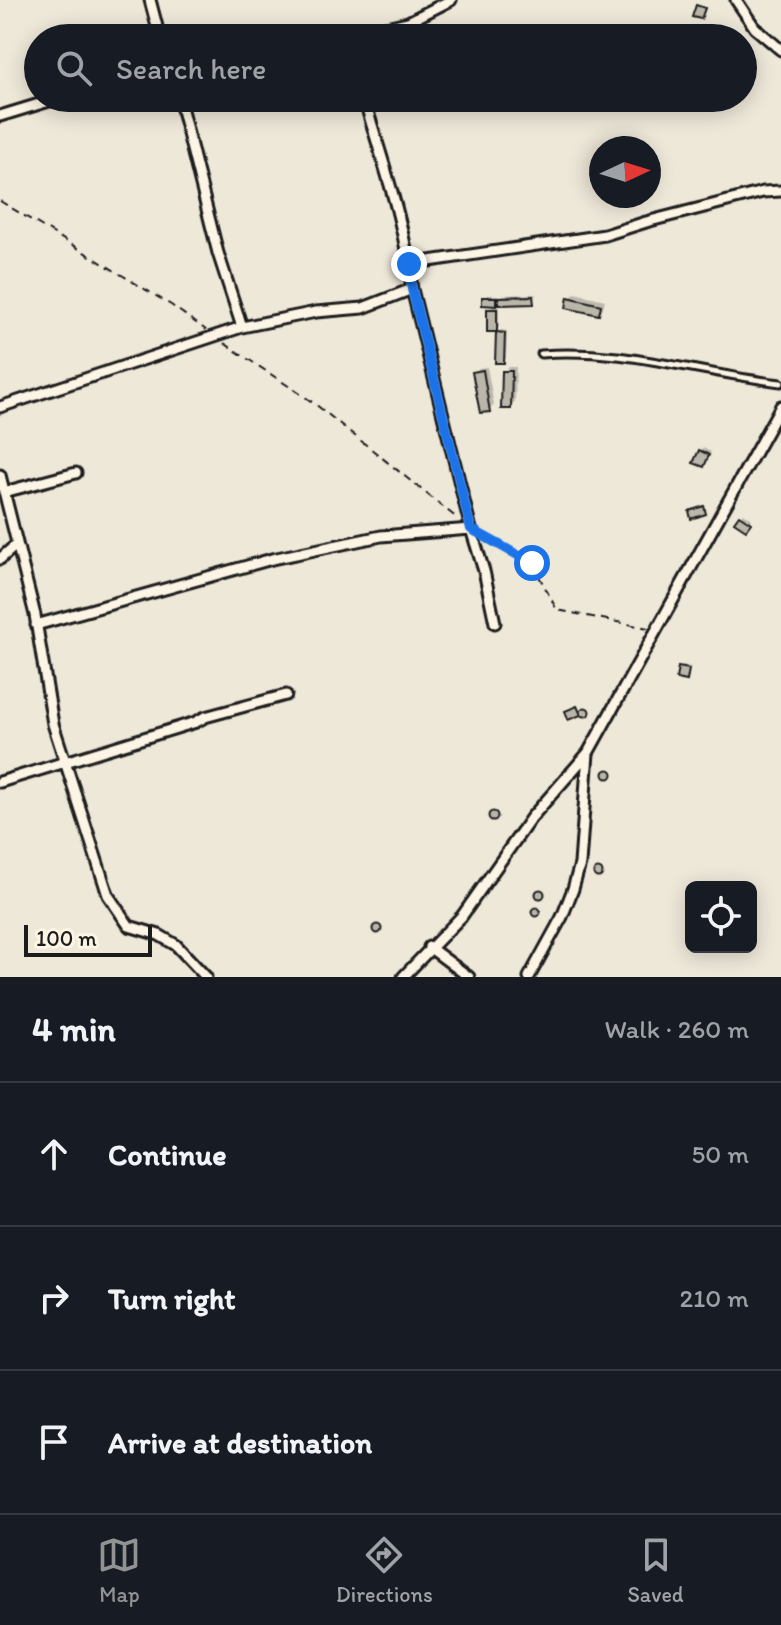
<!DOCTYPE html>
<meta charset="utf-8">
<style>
body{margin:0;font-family:Itim,sans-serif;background:#242831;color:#f1f3f6}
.controls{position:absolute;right:24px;bottom:24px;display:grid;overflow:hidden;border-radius:12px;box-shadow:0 4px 20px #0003}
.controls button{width:72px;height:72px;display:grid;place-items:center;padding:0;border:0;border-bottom:2px solid #363941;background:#171b24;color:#f1f3f6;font:40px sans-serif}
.compass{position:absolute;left:589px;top:136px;width:72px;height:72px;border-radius:50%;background:#171b24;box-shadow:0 4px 20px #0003;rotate:86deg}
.scale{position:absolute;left:24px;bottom:20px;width:128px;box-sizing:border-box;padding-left:8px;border:4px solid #1c1c1c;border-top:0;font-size:22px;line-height:28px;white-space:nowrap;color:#1c1c1c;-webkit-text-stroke:6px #fcf5e5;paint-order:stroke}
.stop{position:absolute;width:24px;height:24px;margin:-18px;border:6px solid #1a73e8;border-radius:50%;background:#fff}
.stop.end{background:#1a73e8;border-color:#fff;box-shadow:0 2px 8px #0008}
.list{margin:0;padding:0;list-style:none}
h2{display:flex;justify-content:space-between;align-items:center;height:104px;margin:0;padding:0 32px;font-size:34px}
h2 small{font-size:26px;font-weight:400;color:#9ea1a6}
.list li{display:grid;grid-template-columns:52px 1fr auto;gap:24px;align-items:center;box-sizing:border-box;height:144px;padding:0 32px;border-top:2px solid #363941}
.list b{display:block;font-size:30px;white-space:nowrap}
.list em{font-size:26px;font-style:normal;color:#9ea1a6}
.icon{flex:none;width:44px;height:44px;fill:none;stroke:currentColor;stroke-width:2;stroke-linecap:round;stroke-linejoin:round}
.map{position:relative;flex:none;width:781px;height:977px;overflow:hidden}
.search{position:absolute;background:#171b24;box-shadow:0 4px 20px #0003;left:24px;right:24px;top:24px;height:88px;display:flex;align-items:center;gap:20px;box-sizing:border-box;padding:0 28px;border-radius:44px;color:#9ea1a6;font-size:30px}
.sheet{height:536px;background:#171b24}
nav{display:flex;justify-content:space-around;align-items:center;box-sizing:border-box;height:112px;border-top:2px solid #363941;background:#171b24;font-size:22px;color:#9ea1a6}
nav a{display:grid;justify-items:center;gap:4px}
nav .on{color:#919294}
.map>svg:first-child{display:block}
</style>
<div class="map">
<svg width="781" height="977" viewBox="0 0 781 977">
<rect width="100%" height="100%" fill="#eee8d9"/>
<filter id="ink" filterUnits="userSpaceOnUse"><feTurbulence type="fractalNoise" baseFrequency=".0125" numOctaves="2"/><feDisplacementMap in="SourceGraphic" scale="16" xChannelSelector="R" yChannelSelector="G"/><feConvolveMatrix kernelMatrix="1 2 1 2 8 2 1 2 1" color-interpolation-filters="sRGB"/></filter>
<g filter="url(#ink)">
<path fill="#0003" d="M575,293l30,7 -2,8 -5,5 -28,-15z
M536,294l-3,8 -33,-4 -5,6 -11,-6 3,-3h11v5l5,-5z
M492,307h7v20l-3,3 -7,-20z
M501,330l6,1 -1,27 -3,3 -5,-28z
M487,367l7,38 -5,5 -14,-37 4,-5z
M509,367h7l-1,35 -5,5 -6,-35z
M703,448l8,4 -8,13 -3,-14z
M744,513l8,6 -4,6 -11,-3z
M683,665l8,2 -5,12 -6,-11z"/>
<path fill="#bab6aa" stroke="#1c1c1c" stroke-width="2" d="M696,5l9,3 -4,11 -9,-2z
M533,296l1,8 -35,1 -1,-8z
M482,297h14v9l-14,-1z
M568,297l33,8 -2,10 -33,-7z
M487,309h10v23h-10z
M496,332l9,1 -1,30h-9z
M483,370l7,42 -10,1 -8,-41z
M502,371h10l-1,38h-10z
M699,450l10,5 -5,12 -11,-4z
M704,506l2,8 -15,5 -2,-8z
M739,515l12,8 -5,7 -12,-8z
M678,667l11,2 -2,12 -11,-2z
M577,706l4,9 -13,5 -3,-9z
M580.5 712a4.5 4.5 0 1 1 9 0a4.5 4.5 0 1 1-9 0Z
M603.5 774a4.5 4.5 0 1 1 9 0a4.5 4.5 0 1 1-9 0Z
M488.5 816a4.5 4.5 0 1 1 9 0a4.5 4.5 0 1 1-9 0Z
M593.5 873a4.5 4.5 0 1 1 9 0a4.5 4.5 0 1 1-9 0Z
M535.5 894a4.5 4.5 0 1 1 9 0a4.5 4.5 0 1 1-9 0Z
M531.5 912a4.5 4.5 0 1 1 9 0a4.5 4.5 0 1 1-9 0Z
M372.5 929a4.5 4.5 0 1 1 9 0a4.5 4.5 0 1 1-9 0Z"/>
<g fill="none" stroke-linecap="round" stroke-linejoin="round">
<g stroke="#1c1c1c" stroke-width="11">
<path id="service" d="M541,354c78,-7 162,20 240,29"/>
</g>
<g stroke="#1c1c1c" stroke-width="15">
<path id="minor" d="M150,0l10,38
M736,0l19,28 26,22
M336,38l72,-16 43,-22
M179,98l39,155 24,74
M364,98c18,63 41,125 48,191l59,240 13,42 11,52
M0,116l59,-18
M409,264l196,-29 41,-13 117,-30 18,-1
M0,407l242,-80 74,-15 47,-4 49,-19
M0,475l35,140 18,109 55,171 21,31 30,9 17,10 30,32
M4,492l72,-19
M0,559l16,-14
M36,625l236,-66 109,-23 90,-7
M0,782l196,-60 9,-5 81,-22
M429,947l40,30
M403,977l59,-61 69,-98 57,-65
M529,977l33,-60 11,-28 7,-25 8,-111 193,-347"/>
</g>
<path stroke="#1c1c1c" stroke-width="2" stroke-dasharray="8 6" stroke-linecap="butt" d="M0,201l171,104 35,25
M224,343l90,60 144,116
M483,536l49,27 25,47 91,18"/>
<use href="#service" stroke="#fcf5e5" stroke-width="5"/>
<use href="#minor" stroke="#fcf5e5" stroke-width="9"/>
</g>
</g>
<g fill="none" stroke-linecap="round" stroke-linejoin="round" filter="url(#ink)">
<path stroke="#1a73e8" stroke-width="10" d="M409,264l3,25 59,240 61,34"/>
</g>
</svg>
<div class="controls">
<button><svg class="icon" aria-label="locate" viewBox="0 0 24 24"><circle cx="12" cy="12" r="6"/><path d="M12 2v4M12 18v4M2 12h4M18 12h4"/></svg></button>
</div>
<svg class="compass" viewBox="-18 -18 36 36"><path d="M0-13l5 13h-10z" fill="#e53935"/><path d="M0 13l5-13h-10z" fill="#9ea1a6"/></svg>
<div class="scale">100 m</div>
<div class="stop" style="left:532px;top:563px"></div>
<div class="stop end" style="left:409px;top:264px"></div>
<div class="search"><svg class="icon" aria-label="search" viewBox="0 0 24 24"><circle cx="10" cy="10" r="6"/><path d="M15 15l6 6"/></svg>Search here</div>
</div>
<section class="sheet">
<h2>4 min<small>Walk · 260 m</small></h2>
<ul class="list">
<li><svg class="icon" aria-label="ahead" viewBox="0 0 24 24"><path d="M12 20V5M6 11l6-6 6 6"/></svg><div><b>Continue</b></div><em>50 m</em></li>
<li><svg class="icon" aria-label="right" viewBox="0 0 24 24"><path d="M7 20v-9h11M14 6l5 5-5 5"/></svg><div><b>Turn right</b></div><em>210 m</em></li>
<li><svg class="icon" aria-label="arrive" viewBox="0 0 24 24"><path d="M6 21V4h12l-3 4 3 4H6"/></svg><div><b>Arrive at destination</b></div></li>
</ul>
</section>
<nav>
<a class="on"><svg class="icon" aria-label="map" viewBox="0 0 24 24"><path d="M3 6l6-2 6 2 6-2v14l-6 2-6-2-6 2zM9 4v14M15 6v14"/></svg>Map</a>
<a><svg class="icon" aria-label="directions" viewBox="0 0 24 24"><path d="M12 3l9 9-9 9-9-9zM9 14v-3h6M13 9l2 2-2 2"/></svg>Directions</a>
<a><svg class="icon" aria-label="saved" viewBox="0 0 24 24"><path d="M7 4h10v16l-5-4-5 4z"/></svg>Saved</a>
</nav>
